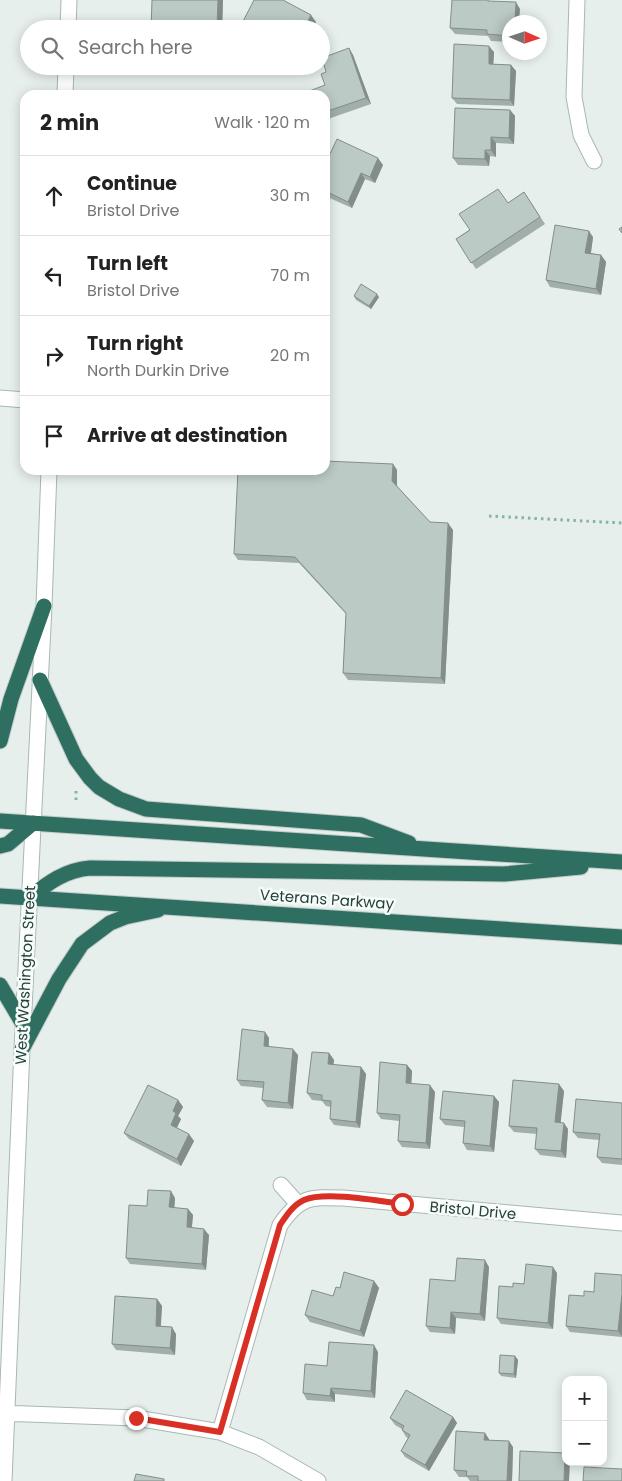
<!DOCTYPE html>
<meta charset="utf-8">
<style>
body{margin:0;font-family:Poppins,sans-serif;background:#f2f2f2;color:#222}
.controls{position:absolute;right:15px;bottom:15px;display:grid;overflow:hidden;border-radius:10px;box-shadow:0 2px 12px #0003}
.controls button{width:45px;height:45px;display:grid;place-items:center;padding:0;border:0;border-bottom:1px solid #e0e0e0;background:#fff;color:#222;font:25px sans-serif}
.compass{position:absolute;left:502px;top:15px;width:45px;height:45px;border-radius:50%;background:#fff;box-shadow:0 2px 12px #0003;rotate:93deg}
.stop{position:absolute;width:15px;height:15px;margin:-11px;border:4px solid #d93025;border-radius:50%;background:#fff}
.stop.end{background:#d93025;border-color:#fff;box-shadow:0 1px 5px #0008}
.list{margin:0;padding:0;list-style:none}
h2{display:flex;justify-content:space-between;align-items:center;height:65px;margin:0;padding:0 20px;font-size:21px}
h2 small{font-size:16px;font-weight:400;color:#767676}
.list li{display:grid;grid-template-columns:32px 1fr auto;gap:15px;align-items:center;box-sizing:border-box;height:80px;padding:0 20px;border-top:1px solid #e0e0e0}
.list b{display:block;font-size:19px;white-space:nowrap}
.list p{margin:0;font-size:16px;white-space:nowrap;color:#767676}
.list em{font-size:16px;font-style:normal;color:#767676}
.icon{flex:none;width:28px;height:28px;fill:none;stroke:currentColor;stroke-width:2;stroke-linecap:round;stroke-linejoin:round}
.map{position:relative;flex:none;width:622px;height:1481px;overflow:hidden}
.search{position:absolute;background:#fff;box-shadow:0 2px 12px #0003;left:20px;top:20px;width:310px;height:55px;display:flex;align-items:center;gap:12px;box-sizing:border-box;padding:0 18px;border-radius:28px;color:#767676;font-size:19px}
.panel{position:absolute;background:#fff;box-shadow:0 2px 12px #0003;left:20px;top:90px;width:310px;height:385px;border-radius:15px}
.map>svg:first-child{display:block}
</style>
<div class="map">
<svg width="622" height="1481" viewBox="0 0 622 1481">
<rect width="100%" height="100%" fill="#e6efeb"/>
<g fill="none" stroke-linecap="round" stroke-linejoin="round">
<g stroke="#a8b8b2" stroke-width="17">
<path id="minor" d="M577,0l-3,97 7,38 13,26
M68,29l1,-29
M65,95l1,-29
M0,398l25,2
M281,1185l17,19
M0,1413l136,5 84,14 39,15 59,34
M220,1432l60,-207c20,-29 30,-28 63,-27l279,25
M4,1481l18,-432 22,-443 5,-136"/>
</g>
<g stroke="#c2cac8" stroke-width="17">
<path id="highway" d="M40,680l36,79 14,19 9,9 20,12 27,10 215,16 48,18
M0,741l11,-42 33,-93
M0,821l622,41
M0,846l8,-2 25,-21
M0,896l622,41
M29,898c19,-15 36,-28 61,-30l414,6 77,-7
M0,985l23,39
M22,1049l37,-70 23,-35 28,-21 15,-6 33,-7"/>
</g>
<path stroke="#86b3a5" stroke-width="3" stroke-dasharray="2.5 4" stroke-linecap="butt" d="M489,516l133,7
M76,791v12"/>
<use href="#minor" stroke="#fff" stroke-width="15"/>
<use href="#highway" stroke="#2f6f62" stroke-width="15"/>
</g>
<path fill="#a1aea9" d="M223,0l-1,29h-71z
M492,1l28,8 -10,13v20l-19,-1 -3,-5 -33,-2 -5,-6z
M349,48l4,7 18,49 -46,16v-35l1,-13z
M494,52l-1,12 18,1 5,6 -2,35 -57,-2 -5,-6z
M510,110l5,6 -1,28 -18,-1v14l-6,-1 -1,10 -31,-1 -5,-7z
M325,155l4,1 54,9 -8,18 -10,-4 -13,29 -27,-12z
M524,192l21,32 -69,45 -20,-30z
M593,237l-2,16 10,2 5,7 -5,33 -51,-8 -4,-7z
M354,296l25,1 -8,12 -15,-9z
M393,464l4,6v16l33,36 23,8 -8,154 -97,-4 -5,-7 3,-59 -47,-51 -61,-3 -4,-6z
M265,1032l4,6v9l29,8 -5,54 -26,-2 -5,-7 1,-12 -22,-2 -4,-6z
M329,1053l5,7 -1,5 28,2 5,7 -6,54 -26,-3 -4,-6 1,-12 -5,-1 -4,-5 -10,-1 -5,-7z
M407,1065l5,6 -1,13 24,8 -5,57 -28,-2 -4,-6 1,-20 -18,-2 -4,-6z
M564,1091l-4,32 8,6 -2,29 -26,-3 -5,-6 2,-15 -23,-2 -5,-6z
M494,1096l5,6 -5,50 -27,-2 -4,-7 1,-16 -19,-2 -5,-6z
M178,1100l5,7 -5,9 3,3 -4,9 17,13 -13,25 -52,-27 -5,-6z
M622,1103v62l-20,-2 -5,-6 2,-17 -21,-2 -5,-6z
M175,1198l-1,10 14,1 5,6 -1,13 17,7 -3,35 -76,-6 -4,-6 21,-52z
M489,1267l-4,54 -29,-3 -1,16 -25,-2 -4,-6 29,-45z
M557,1273l-4,56 -52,-5 -4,-6 16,-31z
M622,1275v62l-52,-5 -4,-6 18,-30 10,-4z
M374,1281l5,7 -15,49 -54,-15 -5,-7 28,-19 7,-8z
M157,1299l5,7 -1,20 15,8 -1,21 -59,-5 -4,-6z
M378,1352l-3,46 -40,-4v8l-28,-2 -4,-7 24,-27z
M515,1356l3,4 -2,18 -15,-2 -2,-3z
M453,1417l4,6 -28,48 -24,-14 -4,-6 7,-13 -2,-1 -4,-7v-1l-7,-4 -5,-7z
M485,1433l4,7 24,7 -1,34h-42l-3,-4h-8l-5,-7z"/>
<path fill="#838d89" d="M218,0h5l-1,29h-3l-2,-2z
M516,2l4,7 -1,13h-4z
M311,15l5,7 -4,7h-8z
M489,46l5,6 -1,19 -4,-7z
M349,48l4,7 18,49 -5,-6z
M511,65l5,6 -2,35 -4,-6z
M510,110l5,6 -1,28 -5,-6z
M491,137l5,6v14l-5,-7z
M485,150l5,6 -1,10 -4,-7z
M378,158l5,7 -8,18 -5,-6z
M361,173l4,6 -13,29 -4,-6z
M589,231l4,6 -3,22 -5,-6z
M601,255l5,7 -5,33 -5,-6z
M377,294l2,3 -8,12 -2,-3z
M393,464l4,6v18l-5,-7z
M448,523l5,7 -8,154 -4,-6z
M265,1032l4,6 -1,15 -4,-7z
M293,1049l5,6 -5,54 -5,-6z
M329,1053l5,7 -1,11 -5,-7z
M407,1065l5,6 -1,19 -5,-7z
M361,1067l5,7 -6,54 -4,-6z
M559,1084l5,7 -4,38 -5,-7z
M430,1085l5,7 -5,57 -4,-6z
M494,1096l5,6 -5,50 -4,-6z
M178,1100l5,7 -5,9 3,3 -6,12 -4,-6 2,-14z
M564,1123l4,6 -2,29 -5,-7z
M189,1134l5,7 -13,25 -4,-7z
M171,1191l4,7 -1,16 -5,-7z
M188,1209l5,6 -2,19 -4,-7z
M204,1229l5,6 -3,35 -4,-6z
M485,1260l4,7 -4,54 -5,-7z
M553,1267l4,6 -4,56 -5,-6z
M374,1281l5,7 -15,49 -4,-6z
M622,1294v42l-4,-5z
M157,1299l5,7 -2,27 -4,-7z
M451,1312l5,6 -1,16 -5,-6z
M172,1327l4,7 -1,21 -5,-7z
M374,1345l4,7 -3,46 -4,-7z
M515,1356l3,4 -2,18 -2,-4z
M331,1388l4,6v8l-5,-6z
M453,1417l4,6 -28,48 -4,-6z
M485,1433l4,6v7l-5,-6z
M509,1441l4,6 -1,34h-5z
M565,1453l1,9h4l-1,19h-5z"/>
<path fill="#bbcac4" stroke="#838d89" d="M152,0h66l-1,27 -30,-1v3h-36z
M254,0h29l28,15 -7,14h-33l-2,-2 -1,2h-29z
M452,0h36v1l28,1 -1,20h-5v14l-23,-2v-4l-37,-2z
M454,44l35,2v18l22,1 -1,35 -58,-2z
M349,48l17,50 -41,14v-17h-17l-1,-3 18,-7 -4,-11 5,-2 -4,-14z
M455,108l55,2 -1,28 -18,-1v13h-6v9l-32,-1z
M337,139l41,19 -8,19 -9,-4 -13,29 -23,-11v-36l4,1z
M498,189l10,14 16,-11 16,25 -69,46 -15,-24 14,-9 -11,-16z
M555,225l34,6 -4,22 16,2 -5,34 -50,-9z
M622,227v6l-3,-4z
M361,284l16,10 -8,12 -15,-10z
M325,461l68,3 -1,17 38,41 18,1 -7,155 -98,-5 3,-60 -51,-56 -61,-3 4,-84h87z
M242,1029l23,3 -1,14 29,3 -5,54 -26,-3 2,-18 -27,-2z
M312,1052l17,1 -1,11 33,3 -5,55 -26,-3 1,-18 -9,-1v-5l-15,-2z
M380,1062l27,3 -1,18 24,2 -4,58 -28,-2 2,-26 -23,-2z
M513,1080l46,4 -4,38 9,1 -3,28 -26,-2 2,-21 -28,-2z
M148,1085l30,15 -5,11 3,2 -5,12 18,9 -12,25 -53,-26z
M443,1091l51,5 -4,50 -27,-3 2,-22 -25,-2z
M576,1099l46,4v56l-25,-2 3,-23 -27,-2z
M148,1190l23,1 -2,16 19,2 -1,18 17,2 -2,35 -76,-6 3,-53 18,1z
M457,1258l28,2 -5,54 -29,-2 -1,16 -24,-2 4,-47 25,2z
M526,1264l27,3 -5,56 -51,-5 2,-32 14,1v-4l11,1z
M344,1272l30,9 -14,50 -55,-16 7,-25 21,6 3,-9 4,1z
M595,1273l27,2v19l-4,37 -52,-5 3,-31 15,1v-5l10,1z
M115,1296l42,3 -1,27 16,1 -2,21 -58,-4z
M329,1342l45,3 -3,46 -40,-3 -1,8 -27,-3 2,-29 22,2z
M500,1355l15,1 -1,18 -15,-1z
M406,1390l47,27 -28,48 -24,-14 9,-16 -8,-5 2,-4 -14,-8z
M456,1431l29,2 -1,7 25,1 -2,40h-29v-5h-12l1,-5 -13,-1z
M520,1451l45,2 -1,28h-45z
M584,1467l38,2v12h-39z
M136,1474l28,5v2h-30z"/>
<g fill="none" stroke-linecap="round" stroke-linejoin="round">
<path stroke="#d93025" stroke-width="6" d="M136,1418l84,14 60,-207c6,-9 13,-20 24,-25 21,-9 75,1 98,4"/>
</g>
<g text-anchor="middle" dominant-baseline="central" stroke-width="5" stroke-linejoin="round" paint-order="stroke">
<g font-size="15" fill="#24423a" stroke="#f7fbf9">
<text transform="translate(327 899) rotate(4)">Veterans Parkway</text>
<text transform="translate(25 975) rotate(-87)">West Washington Street</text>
<text transform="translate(473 1210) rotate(5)">Bristol Drive</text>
</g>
</g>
</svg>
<div class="controls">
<button>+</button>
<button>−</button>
</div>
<svg class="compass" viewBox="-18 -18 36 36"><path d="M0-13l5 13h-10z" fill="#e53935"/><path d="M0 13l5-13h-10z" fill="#767676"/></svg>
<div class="stop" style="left:402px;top:1204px"></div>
<div class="stop end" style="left:136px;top:1418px"></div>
<div class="search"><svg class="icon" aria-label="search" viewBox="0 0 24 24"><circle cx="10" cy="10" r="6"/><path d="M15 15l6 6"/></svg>Search here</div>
<section class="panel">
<h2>2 min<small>Walk · 120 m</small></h2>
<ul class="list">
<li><svg class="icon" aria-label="ahead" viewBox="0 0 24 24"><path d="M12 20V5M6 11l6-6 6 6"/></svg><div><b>Continue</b><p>Bristol Drive</p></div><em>30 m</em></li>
<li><svg class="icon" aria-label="left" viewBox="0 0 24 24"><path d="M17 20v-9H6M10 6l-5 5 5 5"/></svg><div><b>Turn left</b><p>Bristol Drive</p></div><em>70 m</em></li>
<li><svg class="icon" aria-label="right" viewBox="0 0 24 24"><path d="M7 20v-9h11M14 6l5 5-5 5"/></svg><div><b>Turn right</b><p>North Durkin Drive</p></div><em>20 m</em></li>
<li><svg class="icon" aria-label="arrive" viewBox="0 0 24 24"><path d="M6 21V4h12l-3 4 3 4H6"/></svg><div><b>Arrive at destination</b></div></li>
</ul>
</section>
</div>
